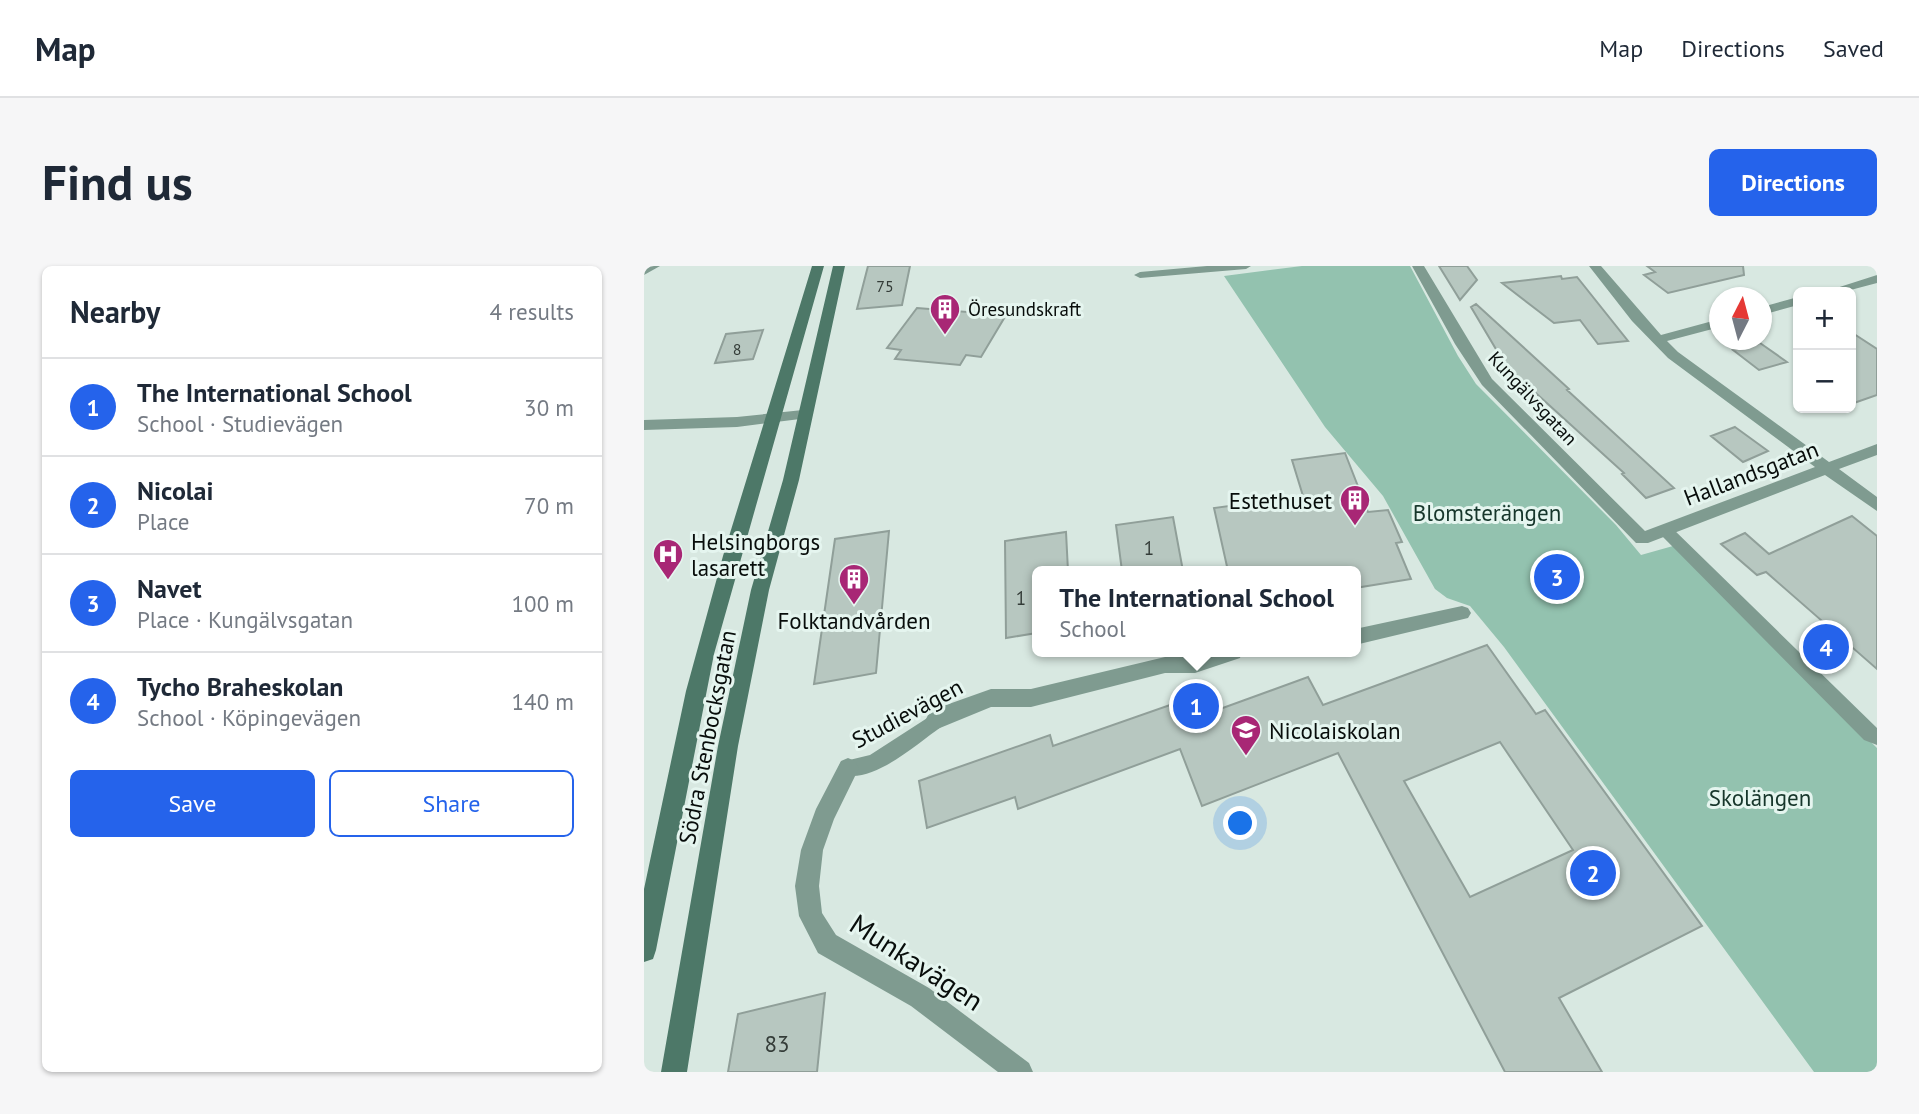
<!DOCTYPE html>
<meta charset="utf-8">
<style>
body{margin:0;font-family:"PT Sans",sans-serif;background:#f6f6f7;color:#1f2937}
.controls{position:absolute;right:21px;top:21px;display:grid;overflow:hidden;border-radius:10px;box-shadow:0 2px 5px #0004}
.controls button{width:63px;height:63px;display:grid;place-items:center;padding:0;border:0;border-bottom:2px solid #e0e1e3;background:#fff;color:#1f2937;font:35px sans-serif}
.compass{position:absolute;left:1065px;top:21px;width:63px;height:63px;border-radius:50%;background:#fff;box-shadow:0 2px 5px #0004;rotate:6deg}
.you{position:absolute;left:597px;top:558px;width:24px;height:24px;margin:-18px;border:5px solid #fff;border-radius:50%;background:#1a73e8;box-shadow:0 0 0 10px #1a73e833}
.badge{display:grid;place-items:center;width:46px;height:46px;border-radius:50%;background:#2563eb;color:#fff;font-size:23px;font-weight:700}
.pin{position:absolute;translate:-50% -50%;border:4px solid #fff;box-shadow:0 2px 7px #0006}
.popup{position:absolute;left:388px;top:300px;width:329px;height:91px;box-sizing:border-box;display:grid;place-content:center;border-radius:10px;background:#fff;filter:drop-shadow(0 2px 5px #0005);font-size:23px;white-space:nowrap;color:#747a83}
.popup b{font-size:26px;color:#1f2937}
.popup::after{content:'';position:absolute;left:50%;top:100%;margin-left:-14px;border:14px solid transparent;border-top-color:#fff}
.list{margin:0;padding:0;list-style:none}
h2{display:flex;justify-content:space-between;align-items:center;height:91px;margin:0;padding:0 28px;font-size:30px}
h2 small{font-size:23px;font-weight:400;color:#747a83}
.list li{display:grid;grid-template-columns:46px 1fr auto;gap:21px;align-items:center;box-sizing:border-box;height:98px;padding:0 28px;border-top:2px solid #e0e1e3}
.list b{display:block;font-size:26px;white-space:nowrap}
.list p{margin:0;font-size:23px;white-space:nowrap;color:#747a83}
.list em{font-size:23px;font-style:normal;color:#747a83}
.actions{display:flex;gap:14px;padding:21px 28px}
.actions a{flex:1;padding:16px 0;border:2px solid #2563eb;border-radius:10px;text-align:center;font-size:24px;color:#2563eb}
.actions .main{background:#2563eb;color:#fff}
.map{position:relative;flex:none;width:1233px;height:806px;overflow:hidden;border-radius:10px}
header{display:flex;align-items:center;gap:42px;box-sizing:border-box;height:98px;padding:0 35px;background:#fff;border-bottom:2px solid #e0e1e3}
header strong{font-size:33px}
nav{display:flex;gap:38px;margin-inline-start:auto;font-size:24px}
.intro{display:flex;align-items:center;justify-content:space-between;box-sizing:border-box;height:168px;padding:0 42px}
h1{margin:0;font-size:49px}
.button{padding:18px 32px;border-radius:10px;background:#2563eb;color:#fff;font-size:24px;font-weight:700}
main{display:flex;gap:42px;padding:0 42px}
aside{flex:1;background:#fff;border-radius:10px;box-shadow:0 2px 5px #0004}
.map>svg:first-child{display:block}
</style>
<header>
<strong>Map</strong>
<nav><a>Map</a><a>Directions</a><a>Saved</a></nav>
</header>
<div class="intro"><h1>Find us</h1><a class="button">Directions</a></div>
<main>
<aside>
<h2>Nearby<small>4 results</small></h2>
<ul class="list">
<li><span class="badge">1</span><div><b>The International School</b><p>School · Studievägen</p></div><em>30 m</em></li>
<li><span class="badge">2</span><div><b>Nicolai</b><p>Place</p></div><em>70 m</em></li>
<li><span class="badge">3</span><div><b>Navet</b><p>Place · Kungälvsgatan</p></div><em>100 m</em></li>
<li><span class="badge">4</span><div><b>Tycho Braheskolan</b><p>School · Köpingevägen</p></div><em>140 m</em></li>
</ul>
<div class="actions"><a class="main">Save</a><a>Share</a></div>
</aside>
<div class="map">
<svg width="1233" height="806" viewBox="0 0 1233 806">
<rect width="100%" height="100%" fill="#d8e8e1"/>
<path fill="#93c2af" d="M658,0h108l48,90 18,28 140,141 25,30 32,-9 204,202v324h-63l-310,-425 -34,-41 -23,-8 -12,-9 -52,-93 -58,-69 -101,-151z"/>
<path fill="#b7c7c0" stroke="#909f99" stroke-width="2" fill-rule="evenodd" d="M224,0h42l-8,39 -45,4z
M795,0h28l10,14 -17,20z
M1003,0h96l1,9 -76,18 -24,-18 11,-3z
M917,10l1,3 15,-2 51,64 -30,3 -18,-24 -26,3 -52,-40z
M832,38l93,85 -2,1 107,98 -28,10 -24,-24 2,-1 -118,-107 -35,-59z
M273,42l89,7 -25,42 -15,-2 -6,10 -65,-6 6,-9 -14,-2z
M119,64l-10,29 -38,4 11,-29z
M1207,66l26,17v46l-26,9z
M1116,77l27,19 -28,8 -26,-20z
M1091,161l33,24 -25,11 -32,-26z
M701,187l23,59 20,-2 14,32 -6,1 15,36 -56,9v-17h-127l-14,-63 89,-12 -11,-36z
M1208,250l25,20v133l-111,-97 -9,3 -36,-31 24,-11 24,21z
M529,251l10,54h-61l-6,-46z
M245,265l-13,142 -62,11 21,-145z
M422,266l2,39h-31v62l-31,5 -1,-97z
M843,379l49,69 9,-4 157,216 -143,72 43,74h-97l-167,-319 -136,53 -22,-57 -162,60 -3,-12 -88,31 -8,-47 131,-46 3,11 137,-48 8,19 110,-40 15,28zM856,476l73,108 -103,47 -66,-116z
M181,727l-8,79h-89l10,-58z"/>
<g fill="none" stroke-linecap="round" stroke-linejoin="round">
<path fill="#7f9b90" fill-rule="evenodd" d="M563,0h44l-5,3 -106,9 -6,-3 6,-3z
M1021,258l5,2 207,202v17l-13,-5 -204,-206 -3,-4z
M291,447l6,2 3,6 -3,6c-23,16 -70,59 -100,47l-3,-6 3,-6 29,-7z"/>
<path fill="#7f9b90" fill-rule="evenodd" d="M818,340l6,2 3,5 -3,5 -113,27v-16z
M566,386h32l-2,6 -45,15h-30l-134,34h-40l-56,23 -7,-3 -3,-6 3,-6 18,-10 45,-16h40l134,-32h30z"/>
<path fill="#7f9b90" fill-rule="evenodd" d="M0,0h16l-16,9z
M768,0h12l68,113 153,152 170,-64 -147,-109 -36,-37 -43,-55h12l60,69 59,-16v8l-53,14 11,11 151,110 48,-18v11l-38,14 38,28v14l-52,-36 -177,68h-12l-154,-158 -27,-41z
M1233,9v8l-34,9h-19z
M1154,31v8l-36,10v-8z
M159,144l7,5 -2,3 -71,9 -93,3v-10l93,-3z
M204,492l7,3 4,7 -25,51 -11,31 -4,36 3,27 14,22 93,53 100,75 4,9h-35l-87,-66 -93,-53 -19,-37 -4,-30 6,-36 15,-41 25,-48z"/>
<path fill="#4d7868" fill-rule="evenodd" d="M168,0h12l-110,388 -58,296 -3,9 -9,3v-73l42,-198 37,-135z
M189,0h12l-46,214 -30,110 -31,156 -51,326h-26l57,-326 33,-156 32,-110z"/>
</g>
<defs>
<g id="building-pin" transform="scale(1.575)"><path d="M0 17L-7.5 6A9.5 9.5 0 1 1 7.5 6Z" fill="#a82775" stroke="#e5f5ef"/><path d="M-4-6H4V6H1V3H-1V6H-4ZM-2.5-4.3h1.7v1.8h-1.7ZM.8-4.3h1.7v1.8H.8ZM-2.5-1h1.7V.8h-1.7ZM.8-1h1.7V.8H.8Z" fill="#fff"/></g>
<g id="hospital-pin" transform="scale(1.575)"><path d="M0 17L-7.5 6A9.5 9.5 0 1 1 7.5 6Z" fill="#a82775" stroke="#e5f5ef"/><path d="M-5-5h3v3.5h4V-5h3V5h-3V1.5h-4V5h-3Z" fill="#fff"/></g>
<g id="school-pin" transform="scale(1.575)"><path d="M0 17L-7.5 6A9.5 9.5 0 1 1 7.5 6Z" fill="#a82775" stroke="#e5f5ef"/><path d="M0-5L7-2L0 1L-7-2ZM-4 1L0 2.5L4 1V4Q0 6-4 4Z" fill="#fff"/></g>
</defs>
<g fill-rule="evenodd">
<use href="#building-pin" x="301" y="43"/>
<use href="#building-pin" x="711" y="234"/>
<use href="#hospital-pin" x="24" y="288"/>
<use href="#building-pin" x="210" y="313"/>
<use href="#school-pin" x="602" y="464"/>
</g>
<g text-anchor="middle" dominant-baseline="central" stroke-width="6" stroke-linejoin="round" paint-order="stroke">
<g font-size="16" fill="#343c38">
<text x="241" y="20">75</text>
<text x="93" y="83">8</text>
</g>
<g font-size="19" fill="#080d0b" stroke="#e5f5ef" text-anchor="start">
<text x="324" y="43">Öresundskraft</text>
</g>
<g font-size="19" fill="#080d0b" stroke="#e5f5ef">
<text transform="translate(889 132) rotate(47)">Kungälvsgatan</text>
</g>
<g font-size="19" fill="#343c38">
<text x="505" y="282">1</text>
<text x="377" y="332">1</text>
</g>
<g font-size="23" fill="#080d0b" stroke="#e5f5ef">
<text transform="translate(1107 207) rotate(-21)">Hallandsgatan</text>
<text transform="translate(263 447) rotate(-28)">Studievägen</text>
<text transform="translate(63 471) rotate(-79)">Södra Stenbocksgatan</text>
</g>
<g font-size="23" fill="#080d0b" stroke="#e5f5ef" text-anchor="start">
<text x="688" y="234" text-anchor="end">Estethuset</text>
<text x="47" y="275">Helsingborgs<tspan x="47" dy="26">lasarett</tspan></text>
<text x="210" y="354" text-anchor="middle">Folktandvården</text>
<text x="625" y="464">Nicolaiskolan</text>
</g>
<g font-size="23" fill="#16362b" stroke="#e5f5ef">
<text x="843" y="246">Blomsterängen</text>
<text x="1116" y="531">Skolängen</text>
</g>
<g font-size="23" fill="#343c38">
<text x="133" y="777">83</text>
</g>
<g font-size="28" fill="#080d0b" stroke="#e5f5ef">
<text transform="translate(273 696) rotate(33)">Munkavägen</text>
</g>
</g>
</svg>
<div class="controls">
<button>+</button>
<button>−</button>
</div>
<svg class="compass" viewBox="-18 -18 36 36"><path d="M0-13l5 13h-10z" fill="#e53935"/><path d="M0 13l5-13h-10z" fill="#747a83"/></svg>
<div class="you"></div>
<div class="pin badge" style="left:552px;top:440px">1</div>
<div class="popup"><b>The International School</b>School</div>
<div class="pin badge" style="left:949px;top:607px">2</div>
<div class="pin badge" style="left:913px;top:311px">3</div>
<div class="pin badge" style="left:1182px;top:381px">4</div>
</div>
</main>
